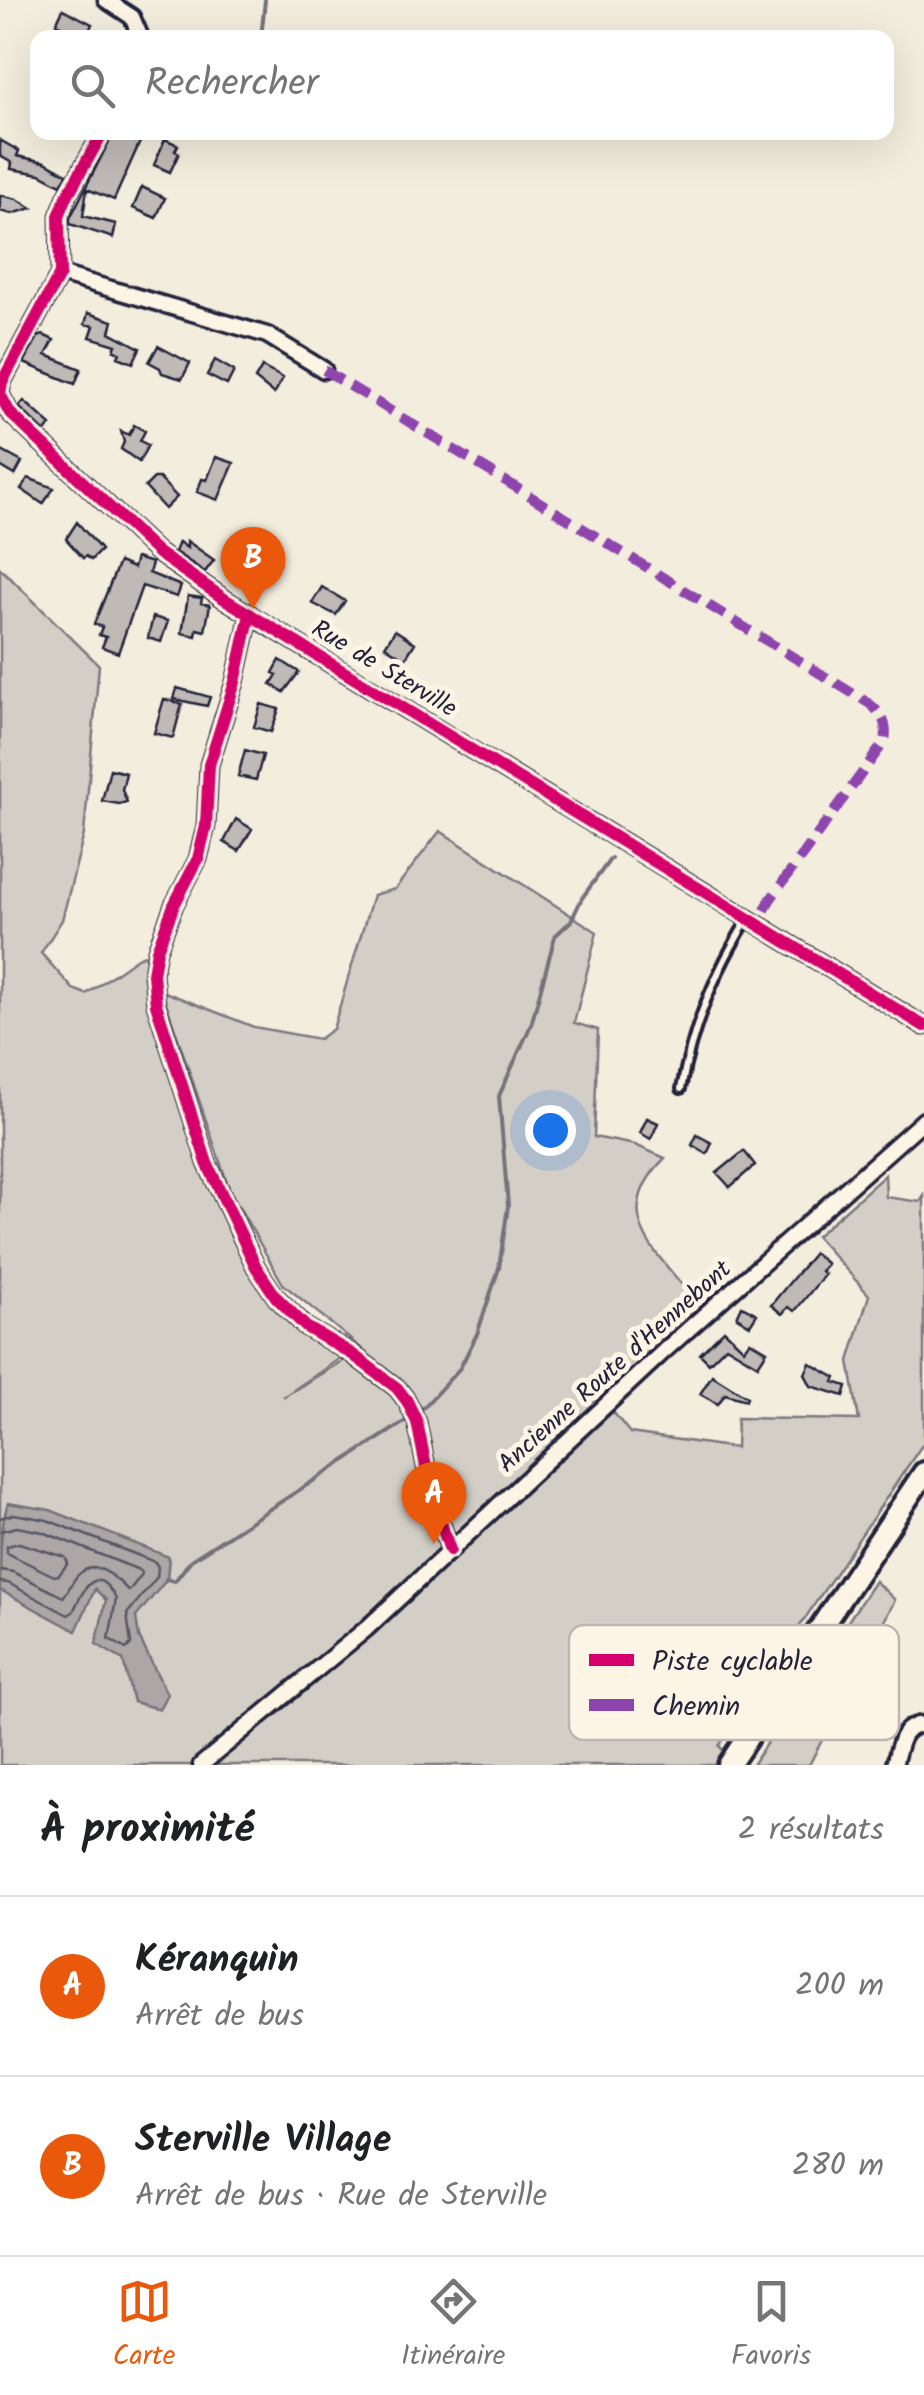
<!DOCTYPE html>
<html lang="fr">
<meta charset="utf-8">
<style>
body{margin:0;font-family:Kalam,sans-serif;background:#f6f6f6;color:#202124}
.you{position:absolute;left:550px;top:1130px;width:35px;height:35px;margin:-25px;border:8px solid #fff;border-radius:50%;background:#1a73e8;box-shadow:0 0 0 15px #1a73e833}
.badge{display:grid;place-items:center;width:65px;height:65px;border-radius:50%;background:#ea580c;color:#fff;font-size:32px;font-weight:700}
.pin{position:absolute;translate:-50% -82px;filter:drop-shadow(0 2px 5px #0008)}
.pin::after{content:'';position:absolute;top:52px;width:35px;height:30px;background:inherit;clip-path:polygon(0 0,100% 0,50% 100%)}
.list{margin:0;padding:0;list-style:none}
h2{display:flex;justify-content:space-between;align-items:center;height:130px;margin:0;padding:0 40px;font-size:42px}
h2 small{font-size:32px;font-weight:400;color:#757577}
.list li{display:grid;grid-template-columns:65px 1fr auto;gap:30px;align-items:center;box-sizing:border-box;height:180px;padding:0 40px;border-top:2px solid #e0e0e0}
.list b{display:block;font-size:38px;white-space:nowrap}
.list p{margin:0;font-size:32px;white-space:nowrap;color:#757577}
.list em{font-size:32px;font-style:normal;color:#757577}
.icon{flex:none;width:55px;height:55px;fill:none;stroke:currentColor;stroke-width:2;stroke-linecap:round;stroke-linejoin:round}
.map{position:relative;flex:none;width:924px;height:1765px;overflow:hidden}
.search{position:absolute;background:#fff;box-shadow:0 10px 40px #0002;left:30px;right:30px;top:30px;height:110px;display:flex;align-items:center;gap:25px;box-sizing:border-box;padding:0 35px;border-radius:20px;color:#757577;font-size:38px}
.sheet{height:490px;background:#fff}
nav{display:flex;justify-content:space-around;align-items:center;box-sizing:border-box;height:140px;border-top:2px solid #e0e0e0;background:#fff;font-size:28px;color:#757577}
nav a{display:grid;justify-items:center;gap:5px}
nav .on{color:#ea580c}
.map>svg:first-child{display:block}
</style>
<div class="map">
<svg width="924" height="1765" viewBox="0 0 924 1765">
<rect width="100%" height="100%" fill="#f3edde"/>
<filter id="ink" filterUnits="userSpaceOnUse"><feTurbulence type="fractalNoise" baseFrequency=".01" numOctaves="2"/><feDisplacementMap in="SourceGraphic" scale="20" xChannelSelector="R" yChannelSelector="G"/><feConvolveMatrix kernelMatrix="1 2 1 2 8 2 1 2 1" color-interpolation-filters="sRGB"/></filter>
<g filter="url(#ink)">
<path fill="#d4cfc6" stroke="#7b7880" stroke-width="2.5" d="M0,568l99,97 -15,169 -22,86 -21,33 32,36 13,5 51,-36 13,-5 -1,57 45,140 41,94 66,85 41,28 -59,40 79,-48 -79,-65 -53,-93 -68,-200 92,36 65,12 14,-10 40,-134 22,-6 45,-58 157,101 -23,91 24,7 -4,107 41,8 30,13c-59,59 -7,94 32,145l-95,95 28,35 106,15 1,-30 122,2 -10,-59 20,-66 -53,-59 69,-61 1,22 34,5 4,-6v246l-205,304 19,19h-738z
M875,1581l20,19 -86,165h-57z"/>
<path fill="#aca7a6" stroke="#75727b" stroke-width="2.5" d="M8,1503l42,7 119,47 -2,22 -31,38 3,20 28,57 -8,15 -26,-7 -10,-42 -27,-16 10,-44 -11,-11 -19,42 -76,-41c0,-27 0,-64 8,-87z"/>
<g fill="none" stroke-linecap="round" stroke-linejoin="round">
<path stroke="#595766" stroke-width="2.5" d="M0,1518l14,-4 33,6 108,42 3,5 -1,10 -30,37 4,30 -5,5 -17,-10 7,-40c-20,-37 -32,-11 -43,13l-5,3 -60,-32 -8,-1
M0,1531l17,-4 26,5 96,38 3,4 -13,17c-14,-13 -33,-35 -52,-15 -6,7 -8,15 -14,21l-50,-25 -13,-2
M19,1543l46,14 3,6 -9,12 -5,1 -47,-23v-7z"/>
<path stroke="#75727b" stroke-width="4" d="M261,38l4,-38
M423,1408l37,-40 17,-34 22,-66 9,-62 -9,-110 32,-71 24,-89 16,-15 11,-23 29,-40
M166,1579l9,2 16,-21 218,-141"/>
</g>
<path fill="#bfbab6" stroke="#22223b" stroke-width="2.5" d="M63,9l29,15 -6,14 -30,-14z
M114,132l29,3 -29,65 -27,-11 -4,27 33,8 -3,14 -43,-14v-6z
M165,139l13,6 -3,6 4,2 -9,19 -16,-7z
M0,140l19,11 -2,5 28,6 22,12 -6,11 -21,-11 -29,-5 1,-6 -12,-7z
M142,187l23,11 -9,20 -23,-10z
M0,195l17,4 15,9 -20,6 -12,-3z
M88,313l25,8 -3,11 30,16 -7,15 -15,-6 2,-4 -6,-3 2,-5 -26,-8 4,-11 -9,-2z
M43,335l11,5 -8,15 35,14 -6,15 -51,-21 14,-26z
M158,346l32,17 -8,16 -20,-6 -2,-5 -11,-6z
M215,360l19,11 -7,14 -20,-10z
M262,367l21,11 -9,16 -19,-15z
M24,401l27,24 -6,7 -26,-25z
M134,425l11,6 -5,10 8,4 -9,17 -18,-13 3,-7 -3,-11 8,4z
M0,450l22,12 -7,13 -15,-9z
M216,457l18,6 -16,37 -21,-8 5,-13 5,1z
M28,478l26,10 -11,16 -22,-15z
M154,478h5l18,19 -12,12 -20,-22z
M77,522l24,28 -10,10 -5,-4 -3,2 -17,-19z
M187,541l27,19 -9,12 -30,-20 4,-10 8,6z
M261,550l19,12 -10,15 -19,-11z
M136,558l16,5 -3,10 32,13 -4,11 -35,-11 -24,67 -16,-6 4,-10 -7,-2 3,-8 -8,-3 25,-62 14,6z
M322,587l23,14 -9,14 -24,-12z
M188,596l14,2 -1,5 9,2 -5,26 -8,-2 -1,7 -14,-3z
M153,617l15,4 -7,21 -13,-4z
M395,630l20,13 -10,16 -20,-13z
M280,660l19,12 -15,20 -13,-8 6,-9 -4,-2z
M177,688l33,9 -3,9 -33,-7z
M164,699l18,5 -9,34 -19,-5z
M261,704l18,5 -8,23 -17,-5z
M245,750l18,5 -7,25 -18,-4z
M110,769l16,4 -4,17 5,12 -8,2 -17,-3z
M236,819l16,10 -13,22 -15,-9z
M647,1118l11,5 -7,16 -11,-6z
M697,1135l15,8 -5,11 -15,-9z
M744,1151l11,14 -25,22 -13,-14z
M814,1253l13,11 -6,7 4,3 -30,37 -7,-4 -6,7 -11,-9z
M742,1306l15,8 -7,11 -13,-8z
M724,1330l20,19 6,-8 17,10 -9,14 -32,-19 -17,17 -9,-9z
M810,1363l26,15 -2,4 13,4 -3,10 -33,-10 -6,-12z
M712,1375l35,22 -1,3 -21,-6 -7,10 -18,-10z"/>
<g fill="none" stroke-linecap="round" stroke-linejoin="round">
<g stroke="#22223b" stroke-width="14">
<path id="service" d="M681,1089c11,-60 34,-118 67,-170"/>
</g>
<g stroke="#22223b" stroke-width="21">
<path id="minor" d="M106,0l26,17 9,21
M103,132l-36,64 -8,20 1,58 -58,108 -2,12 10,19 148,140 65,45 701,428
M60,274l207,61 57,35
M250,614l-15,68 -26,83 -3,61 -8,33 -24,46 -17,45 -4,24 3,30 51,159 49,104 20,30 30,30 46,27 45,34 10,13 10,21 15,75 18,53
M201,1765l165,-136 298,-278 260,-231
M894,1765c6,-20 6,-39 30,-41"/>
</g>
<g stroke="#22223b" stroke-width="28">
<path id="secondary" d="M729,1765l195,-292"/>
</g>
<use href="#service" stroke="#fcf5e5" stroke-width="6"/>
<use href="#minor" stroke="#fcf5e5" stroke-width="14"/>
<use href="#secondary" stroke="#fcf5e5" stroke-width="20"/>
<path stroke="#8e44ad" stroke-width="10" stroke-dasharray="20 10" stroke-linecap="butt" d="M324,370l546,334c13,11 18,21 15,37l-115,159 -12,24"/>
<g stroke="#fcf5e5" stroke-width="19">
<path id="cycleway" d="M103,132l-36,64 -8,20 1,58 -58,108 -2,12 10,19 148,140 65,45 701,428
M250,614l-15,68 -26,83 -3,61 -8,33 -24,46 -17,45 -4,24 3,30 51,159 49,104 20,30 30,30 46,27 45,34 10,13 10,21 15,75 18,53"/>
</g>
<use href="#cycleway" stroke="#d6006c" stroke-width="12"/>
</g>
</g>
<g text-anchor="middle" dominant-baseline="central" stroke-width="10" stroke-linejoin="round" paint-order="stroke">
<g font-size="25" fill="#22223b" stroke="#fcf5e5">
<text transform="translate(384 669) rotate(31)">Rue de Sterville</text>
<text transform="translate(615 1367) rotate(-42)">Ancienne Route d'Hennebont</text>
</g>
</g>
<rect x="569" y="1625" width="330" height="115" rx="15" fill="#fcf5e5" stroke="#bbb6b2" stroke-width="2.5"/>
<rect x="589" y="1654" width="45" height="12" fill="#d6006c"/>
<rect x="589" y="1699" width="45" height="12" fill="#8e44ad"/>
<g font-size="28" fill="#22223b">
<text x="652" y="1670">Piste cyclable</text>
<text x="652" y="1715">Chemin</text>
</g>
</svg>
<div class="you"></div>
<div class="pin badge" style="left:434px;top:1544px">A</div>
<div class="pin badge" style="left:253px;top:609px">B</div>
<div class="search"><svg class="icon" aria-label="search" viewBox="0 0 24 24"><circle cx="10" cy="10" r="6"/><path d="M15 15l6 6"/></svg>Rechercher</div>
</div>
<section class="sheet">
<h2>À proximité<small>2 résultats</small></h2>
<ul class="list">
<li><span class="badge">A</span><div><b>Kéranquin</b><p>Arrêt de bus</p></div><em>200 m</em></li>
<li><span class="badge">B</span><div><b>Sterville Village</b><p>Arrêt de bus · Rue de Sterville</p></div><em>280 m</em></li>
</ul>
</section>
<nav>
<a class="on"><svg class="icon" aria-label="map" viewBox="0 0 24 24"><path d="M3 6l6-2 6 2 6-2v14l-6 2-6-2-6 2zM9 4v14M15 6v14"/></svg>Carte</a>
<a><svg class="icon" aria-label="directions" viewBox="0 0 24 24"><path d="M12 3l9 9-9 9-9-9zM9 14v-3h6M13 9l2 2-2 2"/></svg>Itinéraire</a>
<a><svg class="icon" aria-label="saved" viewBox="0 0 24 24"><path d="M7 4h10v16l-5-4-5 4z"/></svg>Favoris</a>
</nav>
